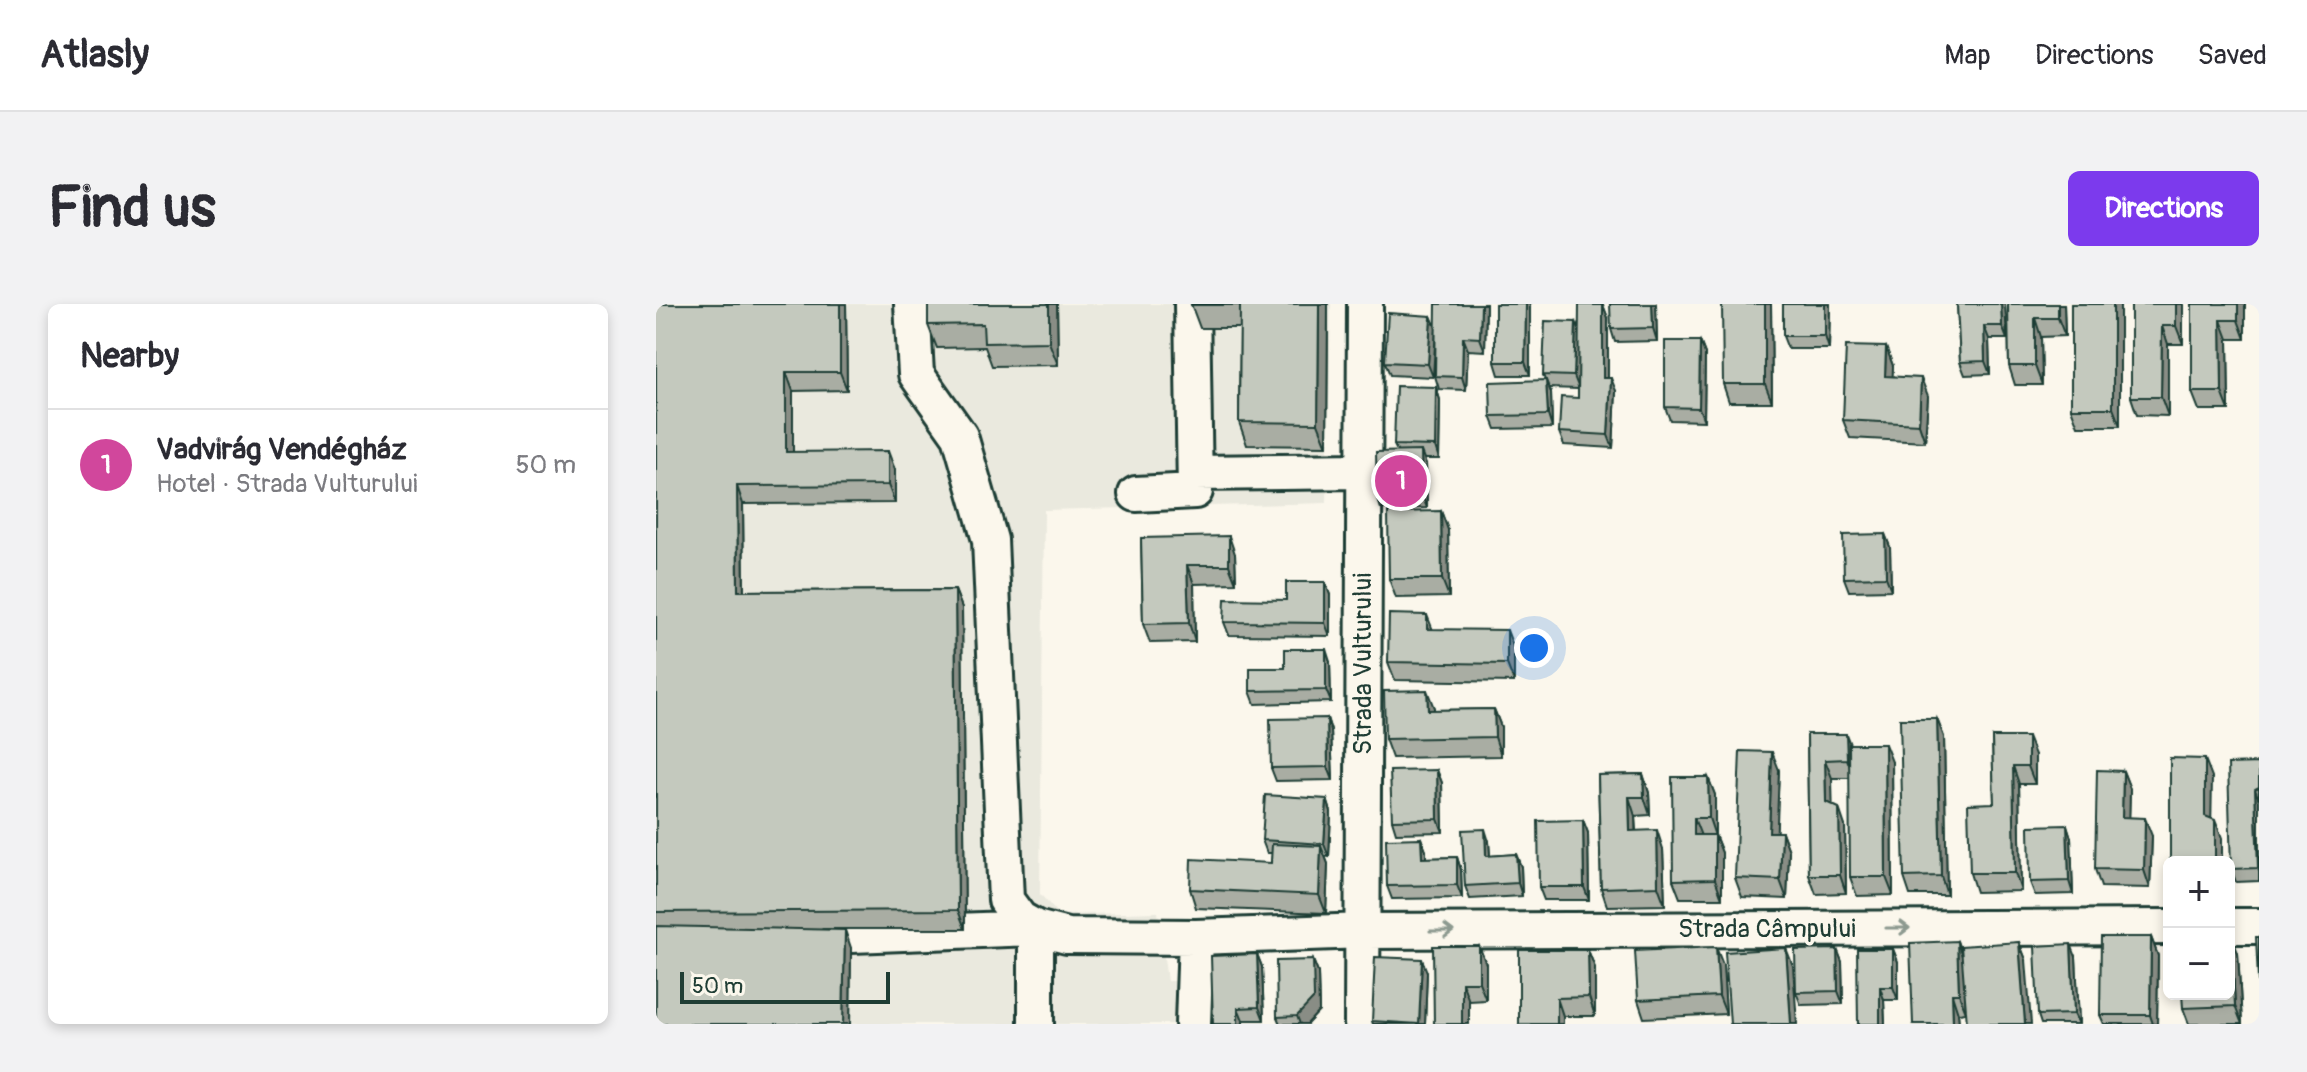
<!DOCTYPE html>
<meta charset="utf-8">
<style>
body{margin:0;font-family:Pangolin,sans-serif;background:#f2f2f3;color:#2b2b33}
.controls{position:absolute;right:24px;bottom:24px;display:grid;overflow:hidden;border-radius:12px;box-shadow:0 4px 12px #0003}
.controls button{width:72px;height:72px;display:grid;place-items:center;padding:0;border:0;border-bottom:2px solid #e1e1e2;background:#fff;color:#2b2b33;font:40px sans-serif}
.scale{position:absolute;left:24px;bottom:20px;width:210px;box-sizing:border-box;padding-left:8px;border:4px solid #1f3d34;border-top:0;font-size:22px;line-height:28px;white-space:nowrap;color:#1f3d34;-webkit-text-stroke:6px #fbf7ec;paint-order:stroke}
.you{position:absolute;left:878px;top:344px;width:28px;height:28px;margin:-20px;border:6px solid #fff;border-radius:50%;background:#1a73e8;box-shadow:0 0 0 12px #1a73e833}
.badge{display:grid;place-items:center;width:52px;height:52px;border-radius:50%;background:#7c3aed;color:#fff;font-size:26px;font-weight:700}
.pin{position:absolute;translate:-50% -50%;border:4px solid #fff;box-shadow:0 2px 8px #0006}
.list{margin:0;padding:0;list-style:none}
h2{display:flex;justify-content:space-between;align-items:center;height:104px;margin:0;padding:0 32px;font-size:34px}
h2 small{font-size:26px;font-weight:400;color:#7c7c81}
.list li{display:grid;grid-template-columns:52px 1fr auto;gap:24px;align-items:center;box-sizing:border-box;height:112px;padding:0 32px;border-top:2px solid #e1e1e2}
.list b{display:block;font-size:30px;white-space:nowrap}
.list p{margin:0;font-size:26px;white-space:nowrap;color:#7c7c81}
.list em{font-size:26px;font-style:normal;color:#7c7c81}
.map{position:relative;flex:none;width:1603px;height:720px;overflow:hidden;border-radius:12px}
header{display:flex;align-items:center;gap:48px;box-sizing:border-box;height:112px;padding:0 40px;background:#fff;border-bottom:2px solid #e1e1e2}
header strong{font-size:38px}
nav{display:flex;gap:44px;margin-inline-start:auto;font-size:28px}
.intro{display:flex;align-items:center;justify-content:space-between;box-sizing:border-box;height:192px;padding:0 48px}
h1{margin:0;font-size:56px}
.button{padding:20px 36px;border-radius:12px;background:#7c3aed;color:#fff;font-size:28px;font-weight:700}
main{display:flex;gap:48px;padding:0 48px}
aside{flex:1;background:#fff;border-radius:12px;box-shadow:0 4px 12px #0003}
.map>svg:first-child{display:block}
</style>
<header>
<strong>Atlasly</strong>
<nav><a>Map</a><a>Directions</a><a>Saved</a></nav>
</header>
<div class="intro"><h1>Find us</h1><a class="button">Directions</a></div>
<main>
<aside>
<h2>Nearby<small></small></h2>
<ul class="list">
<li><span class="badge" style="background:#d1479c">1</span><div><b>Vadvirág Vendégház</b><p>Hotel · Strada Vulturului</p></div><em>50 m</em></li>
</ul>
</aside>
<div class="map">
<svg width="1603" height="720" viewBox="0 0 1603 720">
<rect width="100%" height="100%" fill="#fbf7ec"/>
<filter id="ink" filterUnits="userSpaceOnUse"><feTurbulence type="fractalNoise" baseFrequency=".0125" numOctaves="2"/><feDisplacementMap in="SourceGraphic" scale="16" xChannelSelector="R" yChannelSelector="G"/><feConvolveMatrix kernelMatrix="1 2 1 2 8 2 1 2 1" color-interpolation-filters="sRGB"/></filter>
<g filter="url(#ink)">
<path fill="#eae9de" d="M0,0h675l-4,199 -283,7 -4,384 19,21 99,-3 9,69 47,-1 -1,44h-557z"/>
<g fill="none" stroke-linecap="round" stroke-linejoin="round">
<g stroke="#1f3d34" stroke-width="40">
<path id="minor" d="M256,0l4,70 44,62 30,104 16,360 14,19 16,9 31,8 129,1 168,-6 805,-4
M539,169l167,-2
M480,190l59,-3 -3,-187
M1573,622h30
M144,633l236,-9v96
M537,720l3,-87
M706,720l3,-720"/>
</g>
<use href="#minor" stroke="#fbf7ec" stroke-width="34"/>
</g>
<path fill="#a9ada3" stroke="#1f3d34" stroke-width="2" d="M0,0h190l1,86 -54,1v61l102,18v33l-152,1 1,87 211,-1 7,18 3,321h-141l27,19 -1,76h-194z
M272,0h129l1,61 -66,1 -7,-19 -48,1 -9,-23z
M535,0h137l-1,142 -80,-1 -8,-23 1,-94h-40z
M780,0h50l-1,47 -17,-1 -2,40 -27,-1 -4,-13 1,-43 -3,44 -43,-2 -5,-13 46,-46 5,12z
M839,0h35v71h-31l-4,-13z
M1000,0l1,37 -42,1 -4,-13z
M1115,0l1,98h-43l-6,-18z
M1127,0h47l-1,45h-41l-5,-13z
M1301,0h48l2,35h-18l1,35 -25,1 -5,-13z
M1352,0h56l1,32 -24,1 1,48h-27l-6,-19z
M1464,0v122h-42l-7,-18z
M1475,0h52v40h-15v72l-31,-1 -6,-18z
M1536,0h53v35h-17l1,71h-30l-7,-18z
M947,1l5,13v60l8,13 -3,57 -49,-3 -5,-13 19,-34v-9l-29,-1 2,5 1,35 -56,1 -5,-13 54,-36 -2,-5 33,-53 3,8z
M1044,37l5,13 -1,67 -34,-1 -5,-13z
M1230,43l7,19 -1,10 36,20 -3,46 -75,-4 -7,-18z
M780,83l4,13 -1,59h-15l2,5 1,44 -46,1 -4,-13 20,-45 -3,-6z
M785,207l7,19 1,67 -53,1 -7,-19z
M1229,230l5,13 1,43 -42,1 -5,-13z
M485,234l94,16 1,29 -42,1 1,58 -45,1 -7,-19z
M669,278l5,13v41l-101,-1 -5,-13 62,-22z
M776,326l82,19v33l-119,-2 -7,-18z
M674,358l1,40 -76,2 -5,-13 35,-23z
M778,404v2l60,-1 7,18v29l-109,2 -7,-19z
M671,414l4,13 2,49 -57,1 -5,-13z
M1281,415l7,18 3,158h-37l-6,-18z
M1151,430l43,10 42,18 1,133 -36,1 -7,-19v-99h-18v27l13,21 1,67 -30,1 -7,-19z
M1336,433l43,18v29h-16l2,107 -45,1 -6,-19 24,-70z
M1603,459v118l-23,1 -5,-13z
M781,466l5,13 1,49 -47,1 -4,-13z
M1123,466l-3,62h6l7,19 -2,48 -45,-2 -7,-19z
M1467,467l7,18 -1,28 23,19 -2,52 -49,-1 -6,-18z
M987,470l6,19 1,22 -15,1 1,14 27,19 2,56 -58,1 -6,-18 -3,-113z
M1052,473l7,18v40l7,18v45h-42l-7,-18z
M671,495l4,13 -2,45 -4,-1 3,8 -2,49 -130,-5 -6,-19 81,-26 1,-10h-5l-5,-13z
M927,516l5,13 1,67h-45l-5,-13z
M1411,521l4,13 2,56 -38,1 -5,-13z
M765,534l5,13v7l31,-1 4,13 1,28 -70,1 -5,-13z
M833,538l1,14 26,-2 5,13 1,29 -52,3 -5,-13z
M1495,633l7,19 -1,68h-53l-4,-9z
M1301,637l5,14 57,-13 7,18 -61,33 1,19 -8,1 1,11h-46z
M823,642l7,18v36l-17,1 -35,23z
M1181,645l5,13 1,42 -42,1 -5,-13z
M1237,645l5,13v38h-14l1,24h-27z
M932,646l7,18v48h-32v8h-44z
M1582,649l4,71h-53l-6,-16z
M601,650l5,13 2,53h-21l-30,4z
M1420,653l3,67h-38l-3,-9z
M657,656l5,13 1,38 -12,13h-27l-3,-7z
M1067,661l3,49 -82,4 -6,-18z
M771,668l-2,52h-52l-1,-3z"/>
<path fill="#898d85" stroke="#1f3d34" stroke-width="2" d="M184,0h6l1,86 -7,-18z
M393,0h8l1,61 -9,-23z
M663,0h9l-1,142 -9,-23z
M825,0h5l-1,47 -5,-13z
M870,0h4v71l-5,-13z
M996,0h4l1,37 -4,-13z
M1109,0h6l1,98 -7,-18z
M1169,0h5l-1,45 -4,-13z
M1345,0h4l2,35 -5,-13z
M1402,0h6l1,32 -7,-18z
M1457,0h7v122l-7,-18z
M1520,0h7v40l-7,-18z
M1582,0h7v35l-7,-19z
M947,1l5,13v73l-5,-13z
M775,12l5,12 -3,49 -5,-13z
M1379,14l6,19 1,48 -7,-19z
M1565,16l7,19 1,71 -7,-18z
M920,18l5,13 -2,54 -5,-13z
M1328,22l5,13 1,35 -5,-13z
M1506,22l6,18v72l-7,-19z
M807,33l5,13 -2,40 -4,-13z
M1044,37l5,13 -1,67 -5,-13z
M1230,43l7,19 -1,29 -7,-19z
M130,68l7,19v79l-7,-18z
M955,74l5,13 -3,57 -5,-13z
M1265,74l7,18 -3,46 -6,-18z
M890,76l5,13 1,35 -4,-13z
M780,83l4,13 -1,59 -4,-13z
M232,147l7,19v33l-7,-18z
M765,147l5,13 1,44 -5,-13z
M81,182l6,18 1,106 -6,-19z
M785,207l7,19 1,67 -7,-18z
M1229,230l5,13 1,43 -5,-13z
M573,232l6,18 1,29 -7,-18z
M531,261l7,19 1,58 -6,-19z
M669,278l5,13v41l-5,-13z
M299,286l7,18 3,321 -7,-19z
M771,311l7,18 -7,-4z
M851,326l7,19v33l-7,-18z
M670,345l4,13 1,40 -5,-12z
M771,386l7,18v21l-6,-19z
M838,405l7,18v29l-6,-19z
M671,414l4,13 2,49 -5,-13z
M1281,415l7,18 3,158 -6,-19z
M1190,430l7,18 1,26 -7,-19z
M1372,433l7,18v29l-7,-18z
M1229,440l7,18 1,133 -7,-18z
M1116,448l7,18 -3,80 -7,-18z
M1549,455l7,18 -1,57 -6,-18z
M1169,456l7,18 1,43 -7,-19z
M1357,462l6,18 2,107 -6,-18z
M781,466l5,13 1,49 -5,-13z
M1467,467l7,18 -1,46 -7,-18z
M987,470l6,19 1,22 -6,-18z
M1052,473l7,18v40l7,18v45l-7,-19v-43l-6,-18z
M1599,485l4,11v72l-1,-4z
M973,493l6,19 1,33 -6,-18z
M671,495l4,13 -2,45 -5,-13z
M1183,504l6,18 1,67 -6,-18z
M1038,514l7,18 -7,-1z
M1489,514l7,18 -2,52 -6,-18z
M927,516l5,13 1,67 -5,-13z
M1559,516l7,18v24h-7z
M1411,521l4,13 2,56 -4,-13z
M829,525l4,13 2,27 -5,-13z
M1001,526l6,19 2,56 -7,-19z
M1126,528l7,19 -2,48 -7,-19z
M765,534l5,13v20l-4,-13z
M665,542l7,18 -2,49 -7,-18z
M860,550l5,13 1,29 -4,-13z
M801,553l4,13 1,28 -5,-13z
M189,626l6,18 -1,76h-7z
M1575,630l7,19 4,71 -7,-18z
M1495,633l7,19 -1,68h-4l-3,-9z
M1301,637l6,18 3,53 -7,-18z
M1363,638l7,18 5,64h-6z
M1415,640l5,13 3,67 -5,-10z
M823,642l7,18v36l-7,-18z
M1060,643l7,18 3,49 -7,-18z
M1130,644l7,18 4,58h-6z
M1181,645l5,13 1,42 -5,-13z
M1237,645l5,13v38l-5,-13z
M932,646l7,18v48l-6,-19z
M601,650l5,13 2,53 -5,-13z
M766,655l5,13 -2,52h-6z
M657,656l5,13 1,38 -12,13h-7l-3,-8z
M806,678l7,19v23h-7z
M1224,683l4,13 1,24h-5z
M1296,690l6,19 1,11h-6z
M901,694l6,18v8h-6z
M582,704l5,12v4h-5z"/>
<path fill="#c4c9be" stroke="#1f3d34" stroke-width="2" d="M0,0h184v68h-54v80l102,-1v34l-151,1 1,105 217,-1 3,320 -302,2z
M272,0h121v38l-65,1 -1,-19 -55,1z
M535,0h128l-1,119 -79,-1 1,-117h-49z
M780,0h45l-1,34 -17,-1 -1,40 -27,-1z
M839,0h31l-1,58h-30z
M954,0h42l1,24 -42,1z
M1066,0h43v80h-42z
M1127,0h42v32h-42z
M1301,0h44l1,22h-18l1,35 -25,1z
M1352,0h50v14h-23v48h-26z
M1415,0h42v104h-42z
M1475,0h45v22h-14l-1,71h-30z
M1536,0h46v16h-17l1,72h-30z
M923,1h24v73h8l-3,57 -49,-3 2,-35 17,1z
M732,9l43,3 -3,48 -43,-2z
M889,17l31,1 -2,54 -31,-1z
M1009,37h35l-1,67 -34,-1z
M1190,42l40,1 -1,29 36,2 -2,46 -76,-4z
M890,76l2,35 -57,1 -1,-34z
M740,82l40,1 -1,59 -41,-1z
M765,147l1,44 -45,1 -1,-44z
M785,207l1,68h-53l-1,-67z
M1229,230l1,43 -42,1 -1,-43z
M573,232v29h-42l2,58 -46,1 -2,-86z
M630,278h39v41l-101,-1 1,-23 61,1z
M733,310l38,1v14l80,1v34l-119,-2z
M629,345h41v41l-76,1v-23h35z
M771,386l1,20 66,-1 1,28 -110,2 -1,-48z
M671,414l1,49 -57,1 -1,-49z
M1244,415h37l4,157 -37,1z
M1151,430h39l1,25 -22,1 1,42 13,6 1,67h-31z
M1336,433h36v29h-15l2,107h-45l-2,-69 26,-1z
M1193,440h36l1,133h-36z
M1084,447l32,1 -3,80h13l-2,48 -45,-2z
M1514,454l35,1v57l10,4v42h-45z
M1603,459v24l-4,2 3,79 -27,1 -3,-105z
M781,466l1,49 -46,1 -2,-49z
M1441,466l26,1 -1,46 23,1 -1,52 -49,-1z
M987,470l1,23h-15l1,34 27,-1 1,56 -57,2 -3,-113z
M1016,473h36l1,41h-15v17h21v44l-42,1z
M609,491l62,4 -3,45 -62,-4z
M927,516l1,67h-45l-1,-66z
M1411,521l2,56 -39,1 -1,-56z
M829,525l1,27 30,-2 2,29 -53,3 -3,-56z
M765,534l1,20 35,-1v28l-70,1 -1,-47z
M616,540l49,2 -2,49 -129,-6 1,-30 80,4z
M0,622l189,4 -2,94h-187z
M1575,630l4,72 -52,2 -1,-14h47v-59z
M1445,633h50l-1,78h-50z
M1600,633h3v66z
M1301,637l2,53h-7l1,30h-40l-3,-81z
M1363,638l6,82h-58l-6,-78z
M1415,640l3,70 -36,1 -3,-69z
M777,642h46v36h-17v42h-28z
M1060,643l3,49 -81,4 -3,-49z
M1130,644l5,76h-61l-5,-72z
M1181,645l1,42 -42,1 -1,-42z
M1201,645h36v38h-13v37h-22z
M863,646h69l1,47 -32,1v26h-38z
M601,650l2,53 -21,1v16h-25l-2,-68z
M719,653l47,2 -3,65 -47,-3z
M657,656l1,38 -17,18 -20,1 -1,-56z"/>
<defs><path id="oneway-shaft" d="M-6 0H5M1.5-3L5.5 0L1.5 3" fill="none" stroke-width="1.6" stroke-linecap="round" stroke-linejoin="round" transform="scale(2)"/></defs>
<g stroke="#8d9a90">
<use href="#oneway-shaft" transform="translate(1242 624)"/>
<use href="#oneway-shaft" transform="translate(786 627)"/>
</g>
</g>
<g text-anchor="middle" dominant-baseline="central" stroke-width="7" stroke-linejoin="round" paint-order="stroke">
<g font-size="26" fill="#1f3d34" stroke="#fbf7ec">
<text transform="translate(707 360) rotate(-90)">Strada Vulturului</text>
<text x="1111" y="625">Strada Câmpului</text>
</g>
</g>
</svg>
<div class="controls">
<button>+</button>
<button>−</button>
</div>
<div class="scale">50 m</div>
<div class="you"></div>
<div class="pin badge" style="left:745px;top:177px;background:#d1479c">1</div>
</div>
</main>
